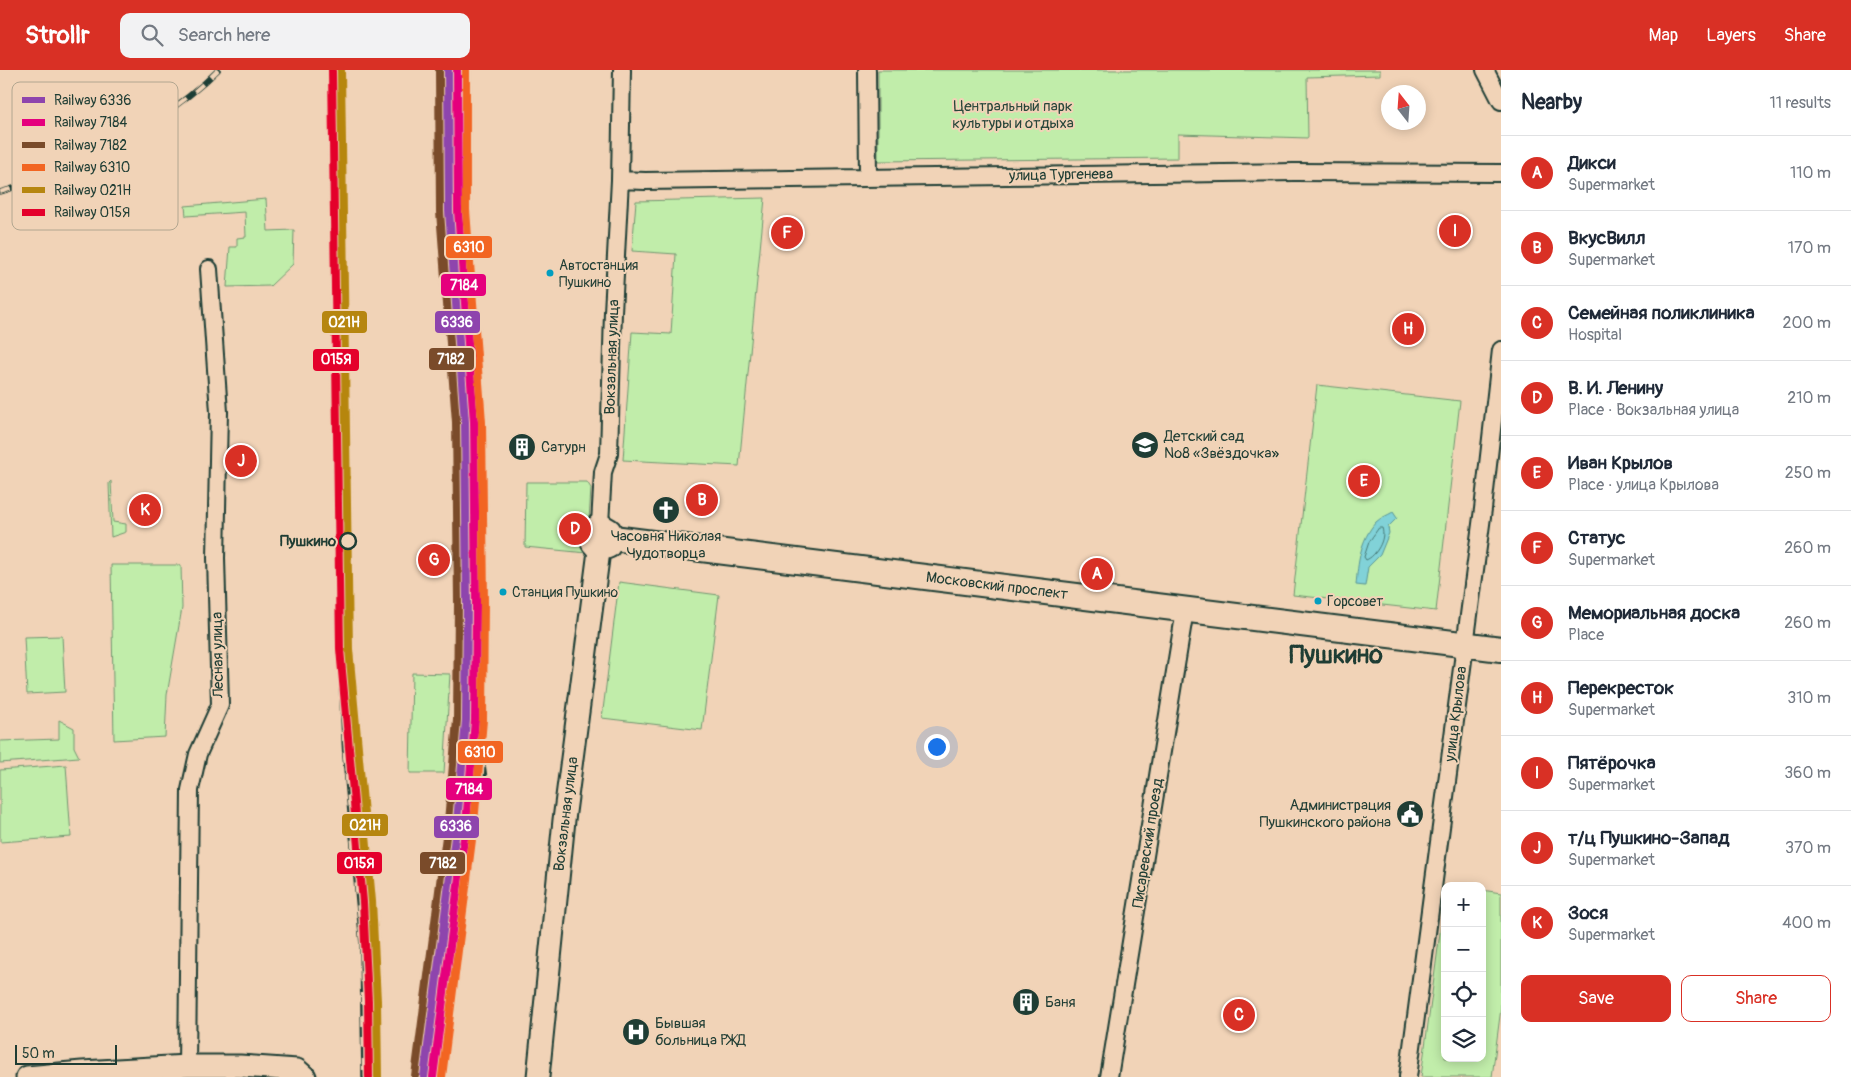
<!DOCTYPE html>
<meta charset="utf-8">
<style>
body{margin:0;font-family:Pangolin,sans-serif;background:#f2f2f3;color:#1f2937}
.controls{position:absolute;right:15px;bottom:15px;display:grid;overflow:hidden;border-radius:10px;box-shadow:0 2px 12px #0003}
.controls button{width:45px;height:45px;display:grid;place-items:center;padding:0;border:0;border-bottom:1px solid #e0e1e3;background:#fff;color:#1f2937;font:25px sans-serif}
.compass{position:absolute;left:1381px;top:15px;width:45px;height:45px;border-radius:50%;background:#fff;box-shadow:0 2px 12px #0003;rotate:343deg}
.scale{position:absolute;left:15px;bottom:12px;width:102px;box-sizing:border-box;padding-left:5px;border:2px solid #1f3d34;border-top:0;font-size:14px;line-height:18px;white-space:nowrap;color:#1f3d34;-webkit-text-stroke:4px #f1d3b7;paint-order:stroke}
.you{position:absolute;left:936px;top:676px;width:18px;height:18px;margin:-12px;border:4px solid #fff;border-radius:50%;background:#1a73e8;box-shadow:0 0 0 8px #1a73e833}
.badge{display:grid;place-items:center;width:32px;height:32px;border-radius:50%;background:#d93025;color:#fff;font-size:16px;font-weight:700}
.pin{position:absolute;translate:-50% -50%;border:2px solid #fff;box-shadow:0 1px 5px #0006}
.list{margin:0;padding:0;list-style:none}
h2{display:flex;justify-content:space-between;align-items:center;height:65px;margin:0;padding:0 20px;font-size:21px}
h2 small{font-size:16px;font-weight:400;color:#747a83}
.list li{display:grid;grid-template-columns:32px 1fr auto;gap:15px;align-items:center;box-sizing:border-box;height:75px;padding:0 20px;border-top:1px solid #e0e1e3}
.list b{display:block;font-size:19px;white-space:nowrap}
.list p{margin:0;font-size:16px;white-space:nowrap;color:#747a83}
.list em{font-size:16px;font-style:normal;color:#747a83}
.actions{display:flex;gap:10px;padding:15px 20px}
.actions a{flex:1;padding:11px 0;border:1px solid #d93025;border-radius:10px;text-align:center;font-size:18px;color:#d93025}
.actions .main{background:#d93025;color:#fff}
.icon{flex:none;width:28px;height:28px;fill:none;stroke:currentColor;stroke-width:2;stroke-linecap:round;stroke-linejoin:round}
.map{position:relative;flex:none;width:1501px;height:1007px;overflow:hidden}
header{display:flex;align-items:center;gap:30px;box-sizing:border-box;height:70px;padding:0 25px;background:#d93025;color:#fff}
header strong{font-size:24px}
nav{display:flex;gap:28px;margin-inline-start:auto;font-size:18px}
.search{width:350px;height:45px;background:#f2f2f3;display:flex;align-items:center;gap:12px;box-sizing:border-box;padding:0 18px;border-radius:10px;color:#747a83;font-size:19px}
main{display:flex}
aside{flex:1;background:#fff}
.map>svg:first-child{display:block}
</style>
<header>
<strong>Strollr</strong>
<div class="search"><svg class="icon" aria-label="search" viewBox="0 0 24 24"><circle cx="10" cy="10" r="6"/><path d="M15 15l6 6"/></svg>Search here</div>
<nav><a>Map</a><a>Layers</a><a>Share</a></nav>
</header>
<main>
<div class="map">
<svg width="1501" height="1007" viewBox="0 0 1501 1007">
<rect width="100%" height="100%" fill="#f1d3b7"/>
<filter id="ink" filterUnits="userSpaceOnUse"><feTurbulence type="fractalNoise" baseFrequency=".02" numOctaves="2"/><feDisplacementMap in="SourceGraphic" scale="10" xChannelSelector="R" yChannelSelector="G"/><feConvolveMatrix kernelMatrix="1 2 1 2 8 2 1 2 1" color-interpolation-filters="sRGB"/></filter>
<g filter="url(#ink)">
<path fill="#c1edaa" stroke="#70956f" d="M878,0h502v5l-73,2 1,61 -130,-4v24l-300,3z
M765,128l-26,268 -116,-6 9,-128 39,2 5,-80 -44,-3 4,-50z
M266,129l2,32 26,-1 -1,34 -23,22 -43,1 3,-40h7v-9l9,-1 -1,-25 -59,4 -1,-10z
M1317,315l143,16 -24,210 -143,-16z
M111,411l2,41 13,2v8l-15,5 -2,-54z
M526,412h61l4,6 -4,65 -62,-6z
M111,495h70l1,43 -15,87 -2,42 -51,3z
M619,512l100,13 -17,135 -100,-12z
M62,566l3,56 -38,2 -3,-57z
M412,603l38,1 -6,99h-34z
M59,650l15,8v19l5,10 -79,6v-22l59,-2z
M66,695l5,72 -71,5v-72z
M1482,820l19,3v115l-9,69h-71l24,-182v163h37z"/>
<path fill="#81d2d8" stroke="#5a9696" d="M1393,442l4,6 -9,9 1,6 -9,22 -12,12 -3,19 -9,-1c2,-22 4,-45 20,-63 4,-4 12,-7 17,-10z"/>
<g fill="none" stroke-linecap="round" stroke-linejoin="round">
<path stroke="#467976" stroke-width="1" d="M1379,458h3c4,11 -6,28 -16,32l-2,-3 5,-15z"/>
<g stroke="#1f3d34" stroke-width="20">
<path id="minor" d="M867,0l1,107
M1485,0l16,31
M620,110l25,1 649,-9 207,1
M600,454l3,-52 6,-18 4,-142 7,-132 2,-110
M187,996l3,-276 8,-36 22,-49 -4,-147 3,-146 -10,-143
M1109,1007l76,-467
M1408,1007l75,-568 18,-159"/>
</g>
<g stroke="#1f3d34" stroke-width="25">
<path id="tertiary" d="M27,1007l55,-5 105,-6h53l57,4 8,7
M538,1007l26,-257 35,-269 -7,-8 1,-14 7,-5 10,6 3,8 -4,9 -10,4"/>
</g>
<g stroke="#1f3d34" stroke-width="28">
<path id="secondary" d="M613,468l888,111"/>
</g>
<use href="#minor" stroke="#f1d3b7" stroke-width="16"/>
<use href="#tertiary" stroke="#f1d3b7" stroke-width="21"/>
<use href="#secondary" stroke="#f1d3b7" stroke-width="24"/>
<g stroke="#1f3d34" stroke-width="5.5">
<path id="rail" d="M332,0l5,466 4,147 4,74 17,188 2,132
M0,122c30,-8 57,-21 85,-34 50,-24 94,-49 133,-88
M482,687l5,37
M444,906v-22l4,-65
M445,952l4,-49 20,-110 7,-75 2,-158
M443,996l2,-50"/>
</g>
<use href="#rail" stroke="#f1d3b7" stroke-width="4" stroke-dasharray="11" stroke-linecap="butt"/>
<g stroke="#f1d3b7" stroke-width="11">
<path id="rail-1" d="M424,1007l33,-255 9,-102 1,-118 -2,-180 -16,-211 -1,-141"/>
</g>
<g stroke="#f1d3b7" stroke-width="11">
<path id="rail-2" d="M433,1007l33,-254 9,-103 1,-118 -2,-180 -16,-211 -1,-141"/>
</g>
<g stroke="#f1d3b7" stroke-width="11">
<path id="rail-3" d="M415,1006l33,-255 9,-101 1,-118 -2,-180 -16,-210 -1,-142"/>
</g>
<g stroke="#f1d3b7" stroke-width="11">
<path id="rail-4" d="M442,1007l32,-253 9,-104 1,-118 -2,-180 -16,-212v-140"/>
</g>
<g stroke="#f1d3b7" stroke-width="11">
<path id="rail-5" d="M341,0l8,579 23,252 5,100 1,76"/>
</g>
<g stroke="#f1d3b7" stroke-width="11">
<path id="rail-6" d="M332,0l8,579 23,253 5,99 1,76"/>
</g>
<use href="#rail-1" stroke="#8e44ad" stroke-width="8"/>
<use href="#rail-2" stroke="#e5007d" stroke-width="8"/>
<use href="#rail-3" stroke="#7a4b2a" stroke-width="8"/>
<use href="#rail-4" stroke="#f26522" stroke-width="8"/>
<use href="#rail-5" stroke="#b68610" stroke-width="8"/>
<use href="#rail-6" stroke="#e4002b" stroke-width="8"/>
</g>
</g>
<defs>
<g id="school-disc" transform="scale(1.4375)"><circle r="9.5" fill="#1f3d34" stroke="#f1d3b7"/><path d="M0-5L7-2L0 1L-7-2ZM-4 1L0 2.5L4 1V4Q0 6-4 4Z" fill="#fff"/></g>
<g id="building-disc" transform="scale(1.4375)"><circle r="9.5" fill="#1f3d34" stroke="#f1d3b7"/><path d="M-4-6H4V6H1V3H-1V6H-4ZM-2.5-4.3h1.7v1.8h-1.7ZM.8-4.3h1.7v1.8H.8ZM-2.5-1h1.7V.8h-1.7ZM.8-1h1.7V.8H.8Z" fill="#fff"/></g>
<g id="church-disc" transform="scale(1.4375)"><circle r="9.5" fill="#1f3d34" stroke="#f1d3b7"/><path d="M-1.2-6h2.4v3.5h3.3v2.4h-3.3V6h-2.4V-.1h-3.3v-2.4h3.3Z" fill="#fff"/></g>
<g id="civic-disc" transform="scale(1.4375)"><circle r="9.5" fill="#1f3d34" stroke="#f1d3b7"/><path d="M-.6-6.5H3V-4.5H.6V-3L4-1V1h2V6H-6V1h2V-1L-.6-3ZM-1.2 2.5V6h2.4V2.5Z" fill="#fff"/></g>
<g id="hospital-disc" transform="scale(1.4375)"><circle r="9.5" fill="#1f3d34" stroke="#f1d3b7"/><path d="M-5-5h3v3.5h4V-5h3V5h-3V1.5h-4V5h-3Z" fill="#fff"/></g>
</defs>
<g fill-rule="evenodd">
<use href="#school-disc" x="1145" y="375"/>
<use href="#building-disc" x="522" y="377"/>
<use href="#church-disc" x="666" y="440"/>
<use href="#civic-disc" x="1410" y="744"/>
<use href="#building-disc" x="1026" y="932"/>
<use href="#hospital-disc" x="636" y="962"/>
</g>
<g fill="#039ebf" stroke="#f1d3b7" stroke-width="2">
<circle cx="550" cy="203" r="4.5"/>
<circle cx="503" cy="522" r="4.5"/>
<circle cx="1318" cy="531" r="4.5"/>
</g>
<circle fill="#f1d3b7" stroke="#1f3d34" stroke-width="2.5" cx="348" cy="471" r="8"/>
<g text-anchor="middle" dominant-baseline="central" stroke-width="4" stroke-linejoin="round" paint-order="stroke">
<g font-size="14" fill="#1f3d34" stroke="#f1d3b7" text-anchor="start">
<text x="559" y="195">Автостанция<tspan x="559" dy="17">Пушкино</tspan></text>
<text x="512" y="522">Станция Пушкино</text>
<text x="1327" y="531">Горсовет</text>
</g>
<g font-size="15" fill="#27463a" stroke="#f1d3b7">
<text x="1013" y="36">Центральный парк<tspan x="1013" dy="17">культуры и отдыха</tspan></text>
</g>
<g font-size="15" fill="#1f3d34" stroke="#f1d3b7">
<text transform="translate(1061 105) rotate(-1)">улица Тургенева</text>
<text transform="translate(612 287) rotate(-88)">Вокзальная улица</text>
<text transform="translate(997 516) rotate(7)">Московский проспект</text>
<text transform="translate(218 585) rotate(-91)">Лесная улица</text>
<text transform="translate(1456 644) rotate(-83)">улица Крылова</text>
<text transform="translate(566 744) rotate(-83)">Вокзальная улица</text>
<text transform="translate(1148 773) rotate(-81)">Писаревский проезд</text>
</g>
<g font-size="15" fill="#1f3d34" stroke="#f1d3b7" text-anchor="start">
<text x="1164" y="366">Детский сад<tspan x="1164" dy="17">№8 «Звёздочка»</tspan></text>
<text x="541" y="377">Сатурн</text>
<text x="666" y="466" text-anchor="middle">Часовня Николая<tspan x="666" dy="17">Чудотворца</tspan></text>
<text x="1391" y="735" text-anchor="end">Администрация<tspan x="1391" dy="17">Пушкинского района</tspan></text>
<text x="1045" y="932">Баня</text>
<text x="655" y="953">Бывшая<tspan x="655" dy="17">больница РЖД</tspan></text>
</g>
<g font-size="15" font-weight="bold" fill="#1f3d34" stroke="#f1d3b7" text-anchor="end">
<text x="336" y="471">Пушкино</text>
</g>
<g font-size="25" font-weight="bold" fill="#1f3d34" stroke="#f1d3b7">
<text x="1336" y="585">Пушкино</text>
</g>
</g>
<rect x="12" y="12" width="166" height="148" rx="8" fill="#f1d3b7" stroke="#b2a690" stroke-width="1"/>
<rect x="22" y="27" width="23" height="6" fill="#8e44ad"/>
<rect x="22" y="49" width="23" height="7" fill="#e5007d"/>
<rect x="22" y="72" width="23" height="6" fill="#7a4b2a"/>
<rect x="22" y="94" width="23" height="7" fill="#f26522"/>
<rect x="22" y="117" width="23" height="6" fill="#b68610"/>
<rect x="22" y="139" width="23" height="7" fill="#e4002b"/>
<g font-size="14" fill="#1f3d34">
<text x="54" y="35">Railway 6336</text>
<text x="54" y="57">Railway 7184</text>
<text x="54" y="80">Railway 7182</text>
<text x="54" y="102">Railway 6310</text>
<text x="54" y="125">Railway 021Н</text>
<text x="54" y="147">Railway 015Я</text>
</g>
<g stroke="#f1d3b7" stroke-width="2">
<rect x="445" y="165" width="48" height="24" rx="5" fill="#f26522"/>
<rect x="440" y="203" width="47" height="24" rx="5" fill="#e5007d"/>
<rect x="321" y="240" width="47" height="24" rx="5" fill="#b68610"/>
<rect x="434" y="240" width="47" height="24" rx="5" fill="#8e44ad"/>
<rect x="428" y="277" width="47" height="24" rx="5" fill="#7a4b2a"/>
<rect x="312" y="278" width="48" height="24" rx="5" fill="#e4002b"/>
<rect x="457" y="670" width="47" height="24" rx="5" fill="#f26522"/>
<rect x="445" y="707" width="48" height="24" rx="5" fill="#e5007d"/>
<rect x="341" y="743" width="48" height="24" rx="5" fill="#b68610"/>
<rect x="433" y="745" width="47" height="24" rx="5" fill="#8e44ad"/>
<rect x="336" y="781" width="47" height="24" rx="5" fill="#e4002b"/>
<rect x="419" y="781" width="47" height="24" rx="5" fill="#7a4b2a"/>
</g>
<g font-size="14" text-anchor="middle" font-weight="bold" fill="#fff">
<text x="469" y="182">6310</text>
<text x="464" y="220">7184</text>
<text x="344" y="257">021Н</text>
<text x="457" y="257">6336</text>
<text x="451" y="294">7182</text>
<text x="336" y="294">015Я</text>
<text x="480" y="687">6310</text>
<text x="469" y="724">7184</text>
<text x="365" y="760">021Н</text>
<text x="456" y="761">6336</text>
<text x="359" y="798">015Я</text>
<text x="443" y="798">7182</text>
</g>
</svg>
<div class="controls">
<button>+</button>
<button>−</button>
<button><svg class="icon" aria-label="locate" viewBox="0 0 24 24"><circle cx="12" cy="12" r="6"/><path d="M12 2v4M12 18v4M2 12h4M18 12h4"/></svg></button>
<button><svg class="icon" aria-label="layers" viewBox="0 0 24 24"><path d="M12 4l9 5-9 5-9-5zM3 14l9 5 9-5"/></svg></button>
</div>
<svg class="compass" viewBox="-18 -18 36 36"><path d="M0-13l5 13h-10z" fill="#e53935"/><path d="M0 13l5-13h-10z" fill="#747a83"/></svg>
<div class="scale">50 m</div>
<div class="you"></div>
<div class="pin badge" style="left:1097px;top:504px">A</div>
<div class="pin badge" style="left:702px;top:430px">B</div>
<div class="pin badge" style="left:1239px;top:945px">C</div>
<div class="pin badge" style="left:575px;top:459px">D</div>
<div class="pin badge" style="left:1364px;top:411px">E</div>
<div class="pin badge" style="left:787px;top:163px">F</div>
<div class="pin badge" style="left:434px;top:490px">G</div>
<div class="pin badge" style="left:1408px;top:259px">H</div>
<div class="pin badge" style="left:1455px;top:161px">I</div>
<div class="pin badge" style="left:241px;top:391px">J</div>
<div class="pin badge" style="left:145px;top:440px">K</div>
</div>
<aside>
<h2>Nearby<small>11 results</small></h2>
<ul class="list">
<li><span class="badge">A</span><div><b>Дикси</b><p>Supermarket</p></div><em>110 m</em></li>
<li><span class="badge">B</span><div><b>ВкусВилл</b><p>Supermarket</p></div><em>170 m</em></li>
<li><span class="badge">C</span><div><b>Семейная поликлиника</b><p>Hospital</p></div><em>200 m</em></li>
<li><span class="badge">D</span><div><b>В. И. Ленину</b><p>Place · Вокзальная улица</p></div><em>210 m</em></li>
<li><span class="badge">E</span><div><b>Иван Крылов</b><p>Place · улица Крылова</p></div><em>250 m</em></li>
<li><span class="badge">F</span><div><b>Статус</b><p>Supermarket</p></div><em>260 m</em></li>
<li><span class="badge">G</span><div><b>Мемориальная доска</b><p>Place</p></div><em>260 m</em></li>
<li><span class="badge">H</span><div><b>Перекресток</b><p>Supermarket</p></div><em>310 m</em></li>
<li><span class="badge">I</span><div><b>Пятёрочка</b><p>Supermarket</p></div><em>360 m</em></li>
<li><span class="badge">J</span><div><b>т/ц Пушкино-Запад</b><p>Supermarket</p></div><em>370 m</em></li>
<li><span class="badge">K</span><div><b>Зося</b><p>Supermarket</p></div><em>400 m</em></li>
</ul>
<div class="actions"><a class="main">Save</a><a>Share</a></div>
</aside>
</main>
